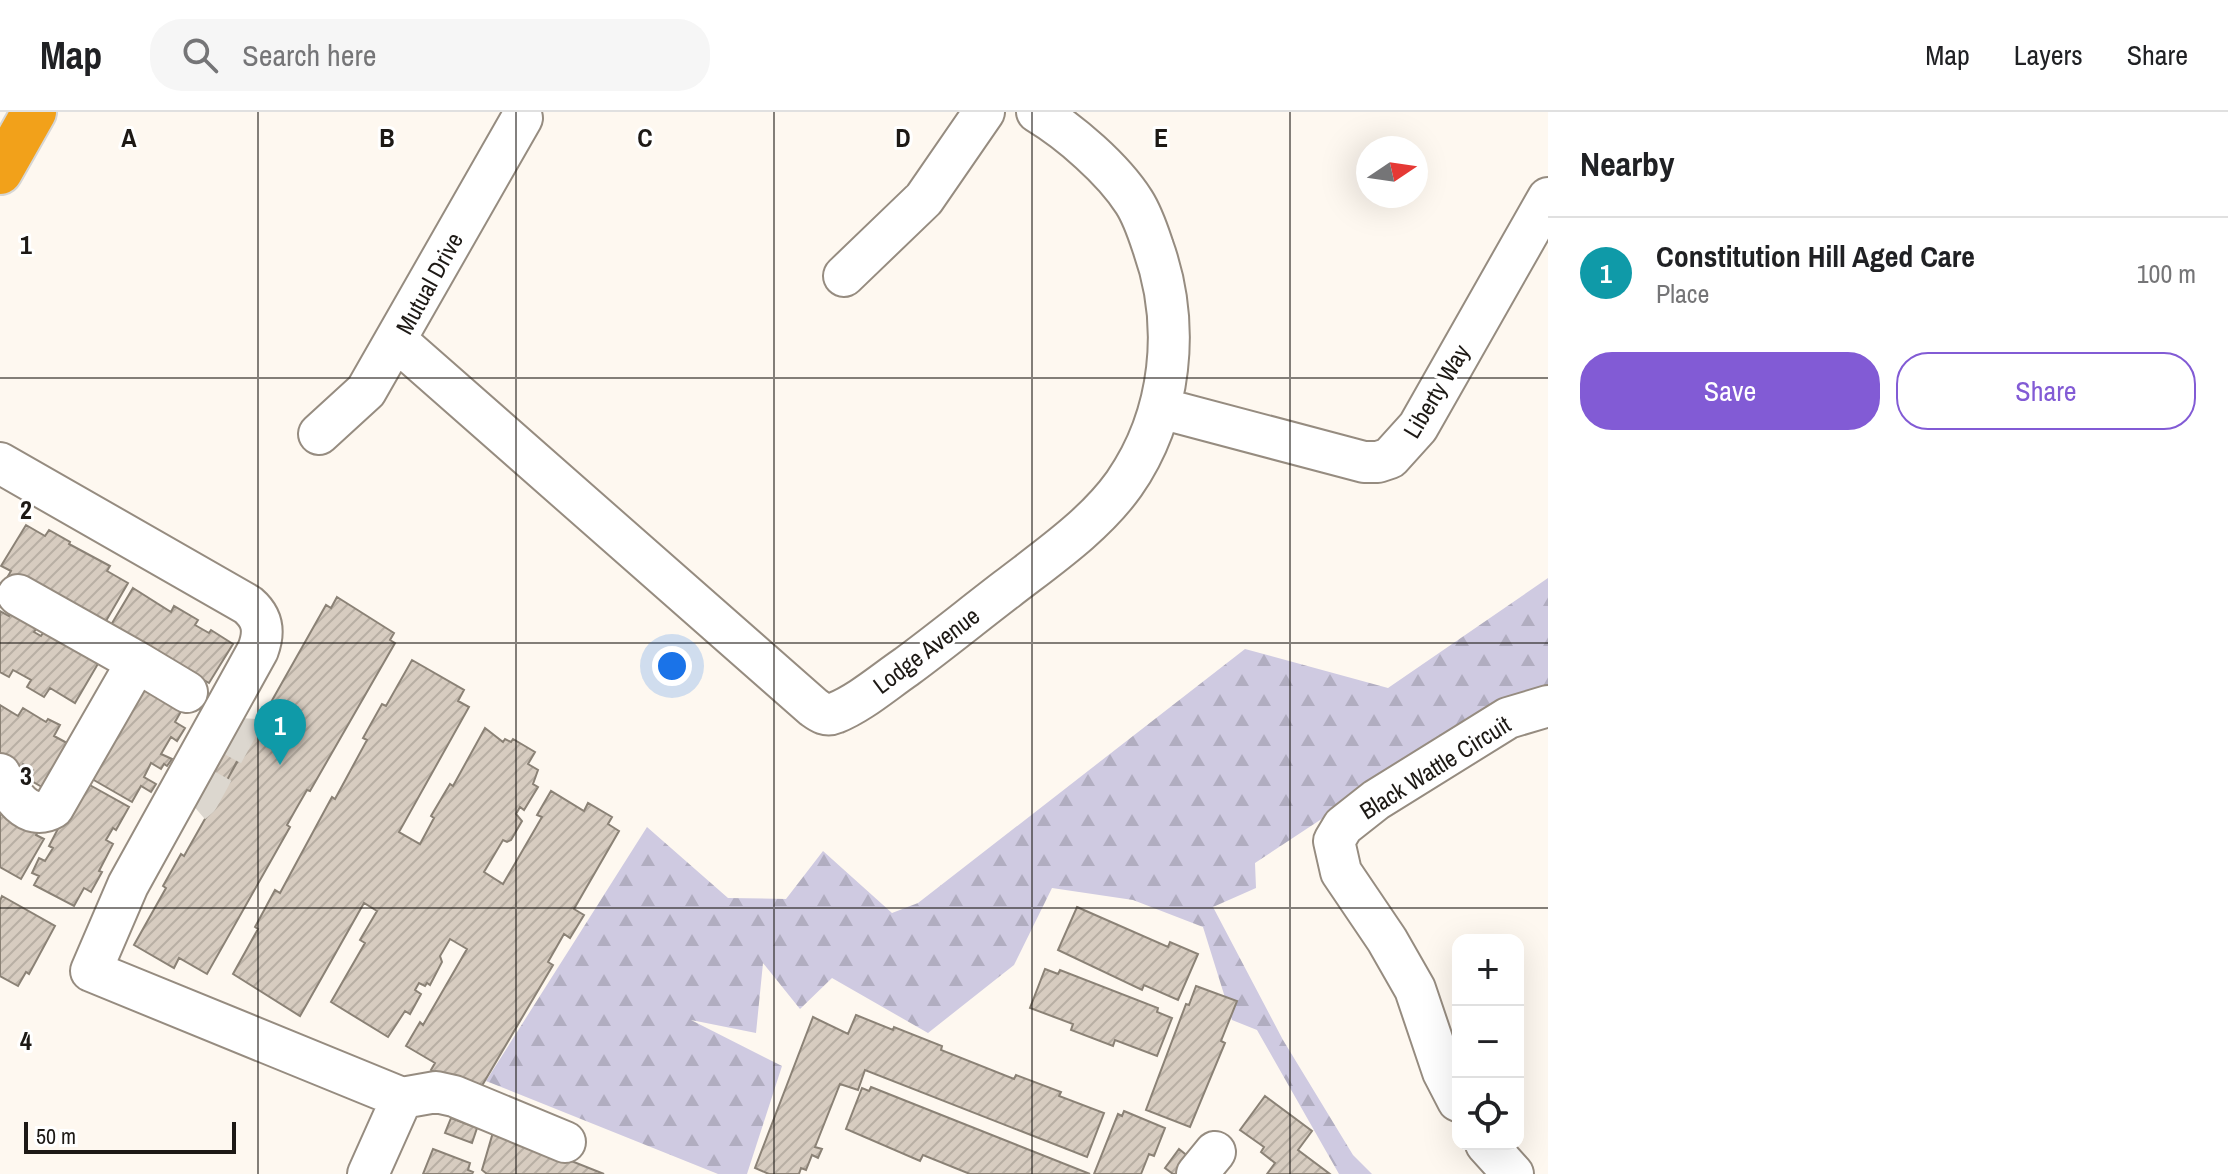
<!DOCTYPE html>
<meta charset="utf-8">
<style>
body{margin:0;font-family:"Archivo Narrow",sans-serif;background:#f6f6f6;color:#202124}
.controls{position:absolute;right:24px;bottom:24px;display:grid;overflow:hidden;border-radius:16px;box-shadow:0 8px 32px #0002}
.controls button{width:72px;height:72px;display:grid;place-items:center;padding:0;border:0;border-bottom:2px solid #e0e0e0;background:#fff;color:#202124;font:40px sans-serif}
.compass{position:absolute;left:1356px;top:24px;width:72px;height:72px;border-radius:50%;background:#fff;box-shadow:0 8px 32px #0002;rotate:77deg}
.scale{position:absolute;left:24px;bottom:20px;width:212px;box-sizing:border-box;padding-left:8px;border:4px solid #1d1915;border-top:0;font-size:22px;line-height:28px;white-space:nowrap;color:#1d1915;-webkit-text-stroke:6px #fff;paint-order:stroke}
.you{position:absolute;left:672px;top:554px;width:28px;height:28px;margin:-20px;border:6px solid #fff;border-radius:50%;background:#1a73e8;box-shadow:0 0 0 12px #1a73e833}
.badge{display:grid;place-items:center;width:52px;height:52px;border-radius:50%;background:#825bd5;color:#fff;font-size:26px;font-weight:700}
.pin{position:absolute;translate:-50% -66px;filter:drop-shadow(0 2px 4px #0008)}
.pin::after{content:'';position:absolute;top:42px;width:28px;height:24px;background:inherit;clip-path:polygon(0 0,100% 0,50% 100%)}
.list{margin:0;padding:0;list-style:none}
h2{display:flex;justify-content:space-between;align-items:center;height:104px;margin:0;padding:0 32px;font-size:34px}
h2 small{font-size:26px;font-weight:400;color:#757577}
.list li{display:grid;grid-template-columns:52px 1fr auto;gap:24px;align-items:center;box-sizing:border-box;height:112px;padding:0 32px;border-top:2px solid #e0e0e0}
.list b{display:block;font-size:30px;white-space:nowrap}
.list p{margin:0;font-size:26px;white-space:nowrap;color:#757577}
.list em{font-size:26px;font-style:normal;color:#757577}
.actions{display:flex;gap:16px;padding:24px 32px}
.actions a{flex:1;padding:18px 0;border:2px solid #825bd5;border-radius:32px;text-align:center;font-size:28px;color:#825bd5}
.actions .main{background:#825bd5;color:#fff}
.icon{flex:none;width:44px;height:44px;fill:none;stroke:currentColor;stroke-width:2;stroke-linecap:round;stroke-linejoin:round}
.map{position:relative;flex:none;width:1548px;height:1062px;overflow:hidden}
header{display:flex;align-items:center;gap:48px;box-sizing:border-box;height:112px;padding:0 40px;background:#fff;border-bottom:2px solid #e0e0e0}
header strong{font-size:38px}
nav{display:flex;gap:44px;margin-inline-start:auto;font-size:28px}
.search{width:560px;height:72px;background:#f6f6f6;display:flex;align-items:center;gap:20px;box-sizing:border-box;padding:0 28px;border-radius:32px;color:#757577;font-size:30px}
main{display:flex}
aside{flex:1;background:#fff}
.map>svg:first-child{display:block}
</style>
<header>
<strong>Map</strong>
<div class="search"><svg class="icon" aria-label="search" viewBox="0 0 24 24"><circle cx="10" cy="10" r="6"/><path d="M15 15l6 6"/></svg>Search here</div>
<nav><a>Map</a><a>Layers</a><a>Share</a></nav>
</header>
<main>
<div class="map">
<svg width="1548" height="1062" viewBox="0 0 1548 1062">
<defs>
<pattern id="forest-firs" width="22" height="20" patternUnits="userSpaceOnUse" patternTransform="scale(2)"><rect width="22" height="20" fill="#cfcae1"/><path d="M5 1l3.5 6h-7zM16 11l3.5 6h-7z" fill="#b1adc0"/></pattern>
<pattern id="building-hatch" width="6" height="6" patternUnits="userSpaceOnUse" patternTransform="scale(2)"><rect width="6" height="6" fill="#d7ccc0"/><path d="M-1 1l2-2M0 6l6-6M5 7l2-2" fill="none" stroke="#b8afa4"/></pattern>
</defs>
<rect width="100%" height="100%" fill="#fef8f0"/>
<path fill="url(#forest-firs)" d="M1548,466v108l-99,49 -194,128 1,25 -43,19 70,133 70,115 19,19h-33l-82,-144 -25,-10 -29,-93 -70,-27 -81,-12 -38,77 -86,68 -96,-55 -32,31 -37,-46 -7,70 -65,-13 91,46 -35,108h-29l-232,-93 161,-254 81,71 58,1 37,-48 69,62 26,-10 327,-254 143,39z"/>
<path fill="url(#building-hatch)" stroke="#8b8276" stroke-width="2" d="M26,413l19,11 4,-6 21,12 -1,2 41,22 -3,5 21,12 -22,38 -9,-5 -5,6 -84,-46 3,-5 -10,-5z
M133,476l38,24 3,-6 24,14 -3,5 14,8 2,-3 22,14 -24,39 -7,-4 -4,6 -87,-60z
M337,485l57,36 -4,7 5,3 -85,148 -3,-1 -11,19 -9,16 3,2 -83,147 -28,-16 -5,10 -40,-23 32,-57 -3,-2 18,-32 3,2 142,-251 5,3z
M0,499l9,5 1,-3 27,15 -3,4 7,4 6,-9 55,30 -27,46 -25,-15 -6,9 -17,-10 4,-7 -18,-10 -4,7 -9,-5z
M412,548l52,30 -6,11 11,6 -70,125 21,12 14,-26 -3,-2 19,-32 3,2 32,-58 18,14 2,-3 6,3 2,-3 22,13 -7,12 10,6 -5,14 5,3 -14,23 -4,-3 -4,7 6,7 -11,19 -4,2 -4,-2 -19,32 19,12 39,-67 -5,-2 14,-24 33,20 4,-8 24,14 -4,7 11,7 -45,78 10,6 -14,23 -6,-4 -16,28 5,3 -73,124h-16l-33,-19 4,-7 -29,-17 14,-24 3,3 44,-76 -17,-10 -10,17 2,6 -12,23 -3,-2 -2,3 -6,-3 -4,7 6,4 -11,20 -5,-3 -17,26 -57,-35 34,-59 -5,-3 17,-29 -13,-8 -64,113 -67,-42 25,-45 -3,-2 20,-37 5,3 46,-85 6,-11 3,2 32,-59 -4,-2 19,-34 4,2z
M148,567l39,22 -12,21 10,6 -8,13 -6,-4 -10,17 11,5 -5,7 -3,-2 -3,5 -10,-6 -7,14 12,7 -5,8 -10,-6 -9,16 -40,-23z
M0,593l18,11 5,-8 23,14 2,-3 12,6 -6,11 13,7 -25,44 -14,-8 5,-9 -10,-6 -3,5 -20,-11z
M222,619l24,13 -22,42 -25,-15z
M88,672l41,23 -13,23 -3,-2 -7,12 7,4 -14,27 3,1 -11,20 -7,-4 -10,18 -40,-21 5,-9 -7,-3 7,-15 6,3 8,-13 -4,-2 14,-27z
M0,699l40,17 -4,7 8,4 -23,40 -21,-12z
M2,784l53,30 -26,48 -3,-2 -8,14 -18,-10v-75z
M1077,795l91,40 2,-5 28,12 -20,46 -34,-15 -2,5 -84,-40z
M1045,857l13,5 2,-4 98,38 -1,4 15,6 -15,38 -42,-16 -2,6 -42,-16 2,-6 -43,-16z
M1196,874l41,15 -16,40 4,2 -35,84 -44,-17 40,-106 3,1z
M856,903l37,15 1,-3 48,19 -1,4 73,29 2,-4 45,17 -2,4 45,17 -17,44 -222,-87 -7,20 -18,-6 -25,63 7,2 -4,9 -6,-3 -6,15 -5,-2 -2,6h-30l-14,-6 58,-151 35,17z
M871,975l219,87h-120l-47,-19 -3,6 -74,-32 16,-41 7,3z
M1265,984l47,35 -14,19 32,24h-63l8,-11 -14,-11 3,-5 -24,-17z
M1124,999l41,17 -11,28 -5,-2 -8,20h-47l24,-60 4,2z
M451,1006l26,10 -5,15 -27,-10z
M494,1017l27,12 83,33h-117l-5,-4z
M433,1037l37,14 -2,7 5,2 -1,2h-49z
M1179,1037l11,9 -13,16h-4l-8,-6z"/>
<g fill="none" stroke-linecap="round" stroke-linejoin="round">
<path stroke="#dcd7cf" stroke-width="40" stroke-dasharray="40 20" stroke-linecap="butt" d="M192,692l7,-6 42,-76 1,-16 -8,-18"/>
<g stroke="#968c80" stroke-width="44">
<path id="minor" d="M844,164l80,-77 60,-87
M397,229l416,366c7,5 13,10 22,6 25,-10 49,-31 71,-46 34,-25 67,-52 101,-78 40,-31 87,-63 117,-105 48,-69 57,-159 29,-237 -5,-15 -10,-31 -19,-45 -21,-33 -64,-70 -97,-90
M1160,296l204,54h14l12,-4 28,-31 130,-229
M319,322l47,-43 156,-273
M0,351l248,142c15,13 17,26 10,45l-130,235 -37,86 311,127 34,-6 18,4 111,46
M137,550l50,30
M0,662c10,19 27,49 53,34l84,-146 -119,-67
M1458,989l-15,-29 -28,-83 -28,-49 -46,-68 -7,-31 9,-15 33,-26 132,-82 40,-12
M1486,1032l27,30
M368,1062l34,-76
M1197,1062l18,-22"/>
</g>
<g stroke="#d6d6d5" stroke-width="48">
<path id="highway" d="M0,60l34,-60"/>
</g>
<use href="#minor" stroke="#fff" stroke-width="40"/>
<use href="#highway" stroke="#f2a11a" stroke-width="44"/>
</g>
<path fill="none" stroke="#1d1915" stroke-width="2" stroke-opacity="0.55" d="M258,0v1062M516,0v1062M774,0v1062M1032,0v1062M1290,0v1062M0,266h1548M0,531h1548M0,796h1548"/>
<g text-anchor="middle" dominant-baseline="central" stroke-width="6" stroke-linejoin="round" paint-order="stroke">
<g font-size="24" fill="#1d1915" stroke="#fff">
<text transform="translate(429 171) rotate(-61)">Mutual Drive</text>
<text transform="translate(1436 279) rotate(-59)">Liberty Way</text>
<text transform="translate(926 538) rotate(-37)">Lodge Avenue</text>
<text transform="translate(1435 655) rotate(-32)">Black Wattle Circuit</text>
</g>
</g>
<g font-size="26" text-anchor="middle" font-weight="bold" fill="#1d1915" stroke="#fff" stroke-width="6" stroke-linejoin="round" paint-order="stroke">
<text x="129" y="35">A</text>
<text x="387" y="35">B</text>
<text x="645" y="35">C</text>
<text x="903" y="35">D</text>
<text x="1161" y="35">E</text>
<text x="26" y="142">1</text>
<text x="26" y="407">2</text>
<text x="26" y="673">3</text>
<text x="26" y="938">4</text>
</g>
</svg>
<div class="controls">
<button>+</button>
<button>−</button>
<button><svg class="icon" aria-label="locate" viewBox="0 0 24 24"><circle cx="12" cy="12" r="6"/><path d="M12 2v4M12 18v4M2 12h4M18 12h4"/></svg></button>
</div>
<svg class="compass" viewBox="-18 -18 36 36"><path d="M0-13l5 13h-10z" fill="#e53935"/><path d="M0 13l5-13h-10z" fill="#757577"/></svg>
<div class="scale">50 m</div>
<div class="you"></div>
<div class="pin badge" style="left:280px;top:653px;background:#0f9aa8">1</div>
</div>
<aside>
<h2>Nearby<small></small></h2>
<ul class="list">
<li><span class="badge" style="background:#0f9aa8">1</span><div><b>Constitution Hill Aged Care</b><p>Place</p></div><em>100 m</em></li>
</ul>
<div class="actions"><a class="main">Save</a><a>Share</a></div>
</aside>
</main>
